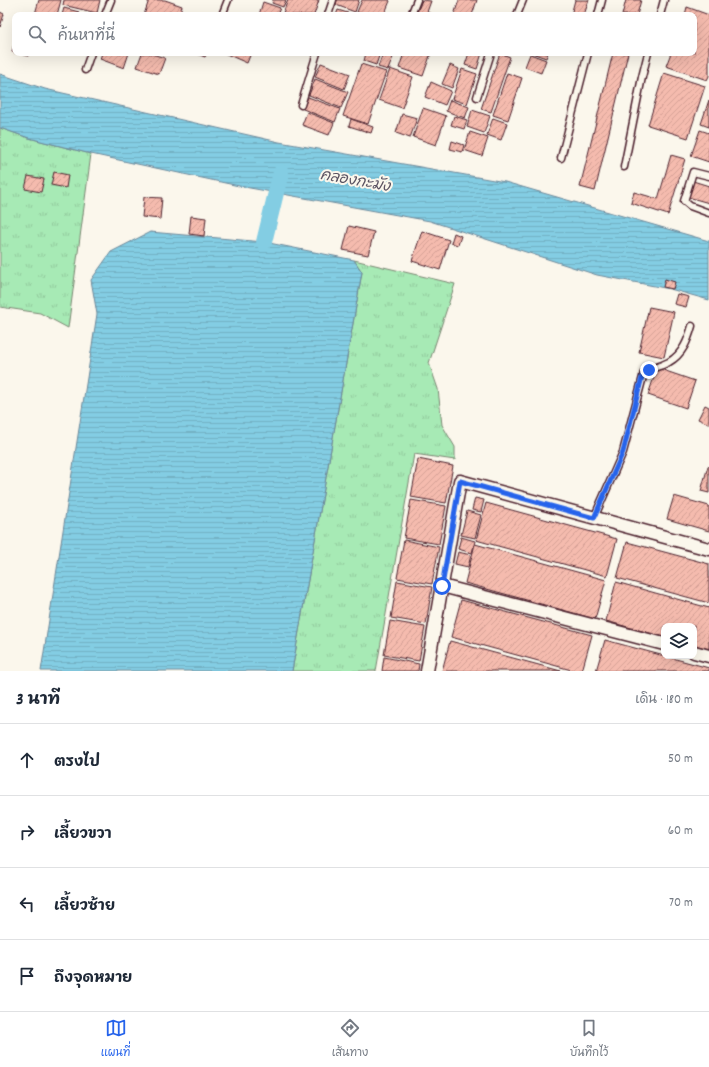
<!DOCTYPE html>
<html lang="th">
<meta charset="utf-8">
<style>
body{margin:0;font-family:Dekko,"Playpen Sans Thai",sans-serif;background:#f6f6f7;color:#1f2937}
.controls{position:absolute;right:12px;bottom:12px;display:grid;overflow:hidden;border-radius:8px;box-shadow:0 4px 16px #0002}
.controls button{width:36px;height:36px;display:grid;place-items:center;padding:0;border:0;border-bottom:1px solid #e0e1e3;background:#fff;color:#1f2937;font:20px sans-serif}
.stop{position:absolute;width:12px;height:12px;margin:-9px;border:3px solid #2563eb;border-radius:50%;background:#fff}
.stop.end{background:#2563eb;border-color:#fff;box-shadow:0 1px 4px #0008}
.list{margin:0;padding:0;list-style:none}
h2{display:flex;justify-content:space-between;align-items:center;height:52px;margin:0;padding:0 16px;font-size:17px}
h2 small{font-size:13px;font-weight:400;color:#747a83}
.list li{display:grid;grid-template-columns:26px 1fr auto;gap:12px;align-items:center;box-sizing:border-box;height:72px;padding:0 16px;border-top:1px solid #e0e1e3}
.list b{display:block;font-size:15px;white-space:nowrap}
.list em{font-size:13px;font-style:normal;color:#747a83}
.icon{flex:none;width:22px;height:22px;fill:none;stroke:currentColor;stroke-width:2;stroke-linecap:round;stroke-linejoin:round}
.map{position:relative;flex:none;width:709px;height:671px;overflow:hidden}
.search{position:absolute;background:#fff;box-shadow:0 4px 16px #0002;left:12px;right:12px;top:12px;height:44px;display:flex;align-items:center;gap:10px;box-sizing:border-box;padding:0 14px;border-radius:8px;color:#747a83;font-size:15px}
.sheet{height:340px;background:#fff}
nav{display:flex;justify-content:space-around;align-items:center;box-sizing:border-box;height:56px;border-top:1px solid #e0e1e3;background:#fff;font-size:11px;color:#747a83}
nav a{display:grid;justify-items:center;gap:2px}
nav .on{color:#2563eb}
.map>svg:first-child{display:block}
</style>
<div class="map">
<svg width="709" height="671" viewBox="0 0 709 671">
<defs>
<pattern id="grass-tufts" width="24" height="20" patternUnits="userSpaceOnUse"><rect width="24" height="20" fill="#a7eab5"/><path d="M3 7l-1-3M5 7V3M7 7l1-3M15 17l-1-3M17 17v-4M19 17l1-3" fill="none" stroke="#91c89c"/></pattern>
<pattern id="water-rules" width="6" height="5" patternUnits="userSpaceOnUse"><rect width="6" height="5" fill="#83cde3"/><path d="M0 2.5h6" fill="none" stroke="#73b0c3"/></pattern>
<pattern id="building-hatch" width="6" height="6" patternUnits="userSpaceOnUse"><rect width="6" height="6" fill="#f5bbae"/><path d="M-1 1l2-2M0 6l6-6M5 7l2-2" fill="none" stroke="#d4a096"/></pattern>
</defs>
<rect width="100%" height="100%" fill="#fbf7ec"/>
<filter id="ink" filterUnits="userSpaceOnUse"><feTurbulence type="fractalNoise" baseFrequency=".025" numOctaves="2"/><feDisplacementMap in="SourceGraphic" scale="8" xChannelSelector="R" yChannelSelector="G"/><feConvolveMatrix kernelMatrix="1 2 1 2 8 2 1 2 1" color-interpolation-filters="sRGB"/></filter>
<g filter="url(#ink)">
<path fill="url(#grass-tufts)" stroke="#788470" d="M0,128l29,10 62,16 -23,174 -28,-15 -40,-6z
M354,260l101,24 -26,79 9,26 4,36 13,22v13l-41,-6 -38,217h-84l70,-399z"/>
<path fill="url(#water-rules)" stroke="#6c8799" d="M0,74l45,15 234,53 226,40 204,59v59l-39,-11 -73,-14 -167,-54 -191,-35 -148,-32 -62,-16 -29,-10z
M150,232l114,10 90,18 8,12 -70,399h-251l56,-357 -6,-34 20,-28z"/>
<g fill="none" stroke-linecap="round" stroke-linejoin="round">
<path stroke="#83cde3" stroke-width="16" d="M264,242l17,-70"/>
</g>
<path fill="url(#building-hatch)" stroke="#4a1f2b" d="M39,0h22l-4,15 -22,-1z
M64,0h36l-3,13 -34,-8z
M149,0h16l17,6 -3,9h-35z
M273,0h13l-3,7 -11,-4z
M288,0h31l-5,15h-24l-7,-2z
M337,0h22l-4,12 -19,-7z
M362,0h27l1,1 -6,14h-20l-7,-3z
M422,0l9,1 -4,11 7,3h-18z
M459,0h18l-5,15h-18z
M575,0h14l-5,15h-13z
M626,0h15l-4,15h-15z
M263,2l17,6 -3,7h-18z
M687,7l22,8v61l-2,4 -41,-14 5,-13h23v-38h-9z
M64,8l15,4 -1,3h-16z
M338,10l16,5h-18z
M0,12l4,2 -4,13z
M15,39v14l-3,-1z
M17,53h12l-1,3z
M102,53h27l-5,15 -24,-9z
M142,53h7l16,5 -6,16 -22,-7z
M195,53h12l-2,4z
M224,53h27l-4,10z
M366,53h14l-4,12 -12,-4z
M383,53l10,4 -5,13 -10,-3z
M404,53h27l-8,23 -24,-8z
M469,53h13l-5,16 -12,-4z
M500,53l10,4 -19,55 -10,-3z
M532,53h16l-2,5z
M613,53h15l-33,138 -15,-4z
M530,54l16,6 -5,13 -16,-6z
M321,63l29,11 -6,15 -29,-12z
M361,64l25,8 -18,52 -25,-8z
M450,65l9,4 -7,19 -10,-4z
M390,69l23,8 -11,31 -23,-8z
M462,69l15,5 -10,30 -15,-5z
M507,73l15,5 -14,42 -15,-5z
M664,73l41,13 -17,52 -40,-13z
M315,79l33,13 -7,16 -32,-13z
M431,82l20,9 -6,14 -20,-8z
M308,97l32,12 -5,13 -32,-13z
M450,100l19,7 -4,11 -19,-7z
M709,100v27l-8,-3z
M423,108l23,8 -10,29 -23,-8z
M472,110l18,6 -6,17 -17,-6z
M307,112l27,11 -5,12 -27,-10z
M402,114l15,4 -7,20 -14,-5z
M454,116l13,4 -3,9 -13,-4z
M493,118l14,5 -6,17 -14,-5z
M351,119l22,8 -2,6 -22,-7z
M700,130l9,3v29l-18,-6z
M470,132l18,6 -6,18 -18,-6z
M452,141l12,4 -2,7 -12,-3z
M671,155l14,4 -17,56 -37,-12 3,-11 24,7z
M54,172l14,3 -2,13 -15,-3z
M28,176l16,3 -3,13 -16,-3z
M693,181l16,5v17l-21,-6z
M144,197l18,1 -2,21 -18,-2z
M191,216l15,2 -2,18 -15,-2z
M349,226l25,6 -6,23 -25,-5z
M422,231l27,9 -9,30 -28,-9z
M454,233l7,3 -3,9 -7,-2z
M665,279l10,3 -2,7 -10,-2z
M677,294l12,3 -3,10 -12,-3z
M649,307l25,5 -10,45 -25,-5z
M657,368l38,13 -9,27 -38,-13z
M705,405l4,2v17l-11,-5z
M418,459l35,7 -7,37 -35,-6z
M708,466l1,1v26l-8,-2z
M674,496l35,10v25l-42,-12z
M475,498l9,2 -3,12 -9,-2z
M411,500l35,6 -7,38 -35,-6z
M486,503l131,36 -10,37 -131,-36z
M467,511l14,4 -6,23 -14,-3z
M461,537l14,4 -3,12 -14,-4z
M404,540l35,7 -7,37 -35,-6z
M627,542l82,22v39l-92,-25z
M475,544l131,36 -11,39 -130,-36z
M458,552l13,3 -3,12 -13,-3z
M397,581l35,6 -6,37 -35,-6z
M616,582l93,26v41l-15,-4v-19h-30v11l-58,-16z
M461,600l131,35 -10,36h-7l-124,-34z
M390,621l35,6 -6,34 -35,-6z
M605,640l104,28v3h-113z
M450,641l111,30h-119z
M384,657l35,7 -1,7h-36z"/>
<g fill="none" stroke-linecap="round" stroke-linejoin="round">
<g stroke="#4a1f2b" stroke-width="9">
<path id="service" d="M105,15l6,-15
M222,15l6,-15
M328,15l5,-15
M411,15l6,-15
M517,15l6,-15
M598,15l4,-15
M660,15l4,-15
M85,70l6,-17
M477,97l14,-44
M301,105l16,-52
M561,158l27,-105
M624,167l18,-90 6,-24
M709,176l-16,-4 -9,29 6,5 19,7
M594,518l29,-66 21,-79c8,-5 17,-7 25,-11 14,-8 19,-22 23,-36"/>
</g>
<g stroke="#4a1f2b" stroke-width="15">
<path id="minor" d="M442,586l222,58
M694,652l15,4
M427,671l33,-190 249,68"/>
</g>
<use href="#service" stroke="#fbf7ec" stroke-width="6"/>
<use href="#minor" stroke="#fbf7ec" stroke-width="12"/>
</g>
</g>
<g fill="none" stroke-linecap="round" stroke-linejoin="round" filter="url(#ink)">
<path stroke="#2563eb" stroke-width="5" d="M442,586l18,-105 134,37 29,-66 19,-75 7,-7"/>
</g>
<g text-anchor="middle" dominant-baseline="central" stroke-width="4" stroke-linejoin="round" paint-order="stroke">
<g font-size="15" font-style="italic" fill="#5b5362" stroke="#fbf7ec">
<text transform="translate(355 182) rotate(10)">คลองกะมัง</text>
</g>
</g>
</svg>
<div class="controls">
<button><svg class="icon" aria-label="layers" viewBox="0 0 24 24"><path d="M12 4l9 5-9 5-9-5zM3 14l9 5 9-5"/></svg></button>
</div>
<div class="stop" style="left:442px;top:586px"></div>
<div class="stop end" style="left:649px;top:370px"></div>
<div class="search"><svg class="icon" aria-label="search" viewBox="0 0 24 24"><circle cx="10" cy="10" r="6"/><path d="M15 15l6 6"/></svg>ค้นหาที่นี่</div>
</div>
<section class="sheet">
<h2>3 นาที<small>เดิน · 180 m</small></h2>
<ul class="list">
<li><svg class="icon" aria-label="ahead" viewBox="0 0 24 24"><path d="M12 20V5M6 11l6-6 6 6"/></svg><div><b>ตรงไป</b></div><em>50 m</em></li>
<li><svg class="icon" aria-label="right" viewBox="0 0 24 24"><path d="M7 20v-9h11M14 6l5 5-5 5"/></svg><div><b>เลี้ยวขวา</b></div><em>60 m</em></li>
<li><svg class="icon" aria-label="left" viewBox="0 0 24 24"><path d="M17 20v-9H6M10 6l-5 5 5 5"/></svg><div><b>เลี้ยวซ้าย</b></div><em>70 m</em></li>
<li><svg class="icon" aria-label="arrive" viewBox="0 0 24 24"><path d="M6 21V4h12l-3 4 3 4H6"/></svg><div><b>ถึงจุดหมาย</b></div></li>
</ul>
</section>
<nav>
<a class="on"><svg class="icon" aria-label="map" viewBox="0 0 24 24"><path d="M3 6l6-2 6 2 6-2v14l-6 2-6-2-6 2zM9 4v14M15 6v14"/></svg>แผนที่</a>
<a><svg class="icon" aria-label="directions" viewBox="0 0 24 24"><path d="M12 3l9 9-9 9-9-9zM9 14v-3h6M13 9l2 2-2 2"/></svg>เส้นทาง</a>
<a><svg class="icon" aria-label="saved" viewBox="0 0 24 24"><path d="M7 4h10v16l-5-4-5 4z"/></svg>บันทึกไว้</a>
</nav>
